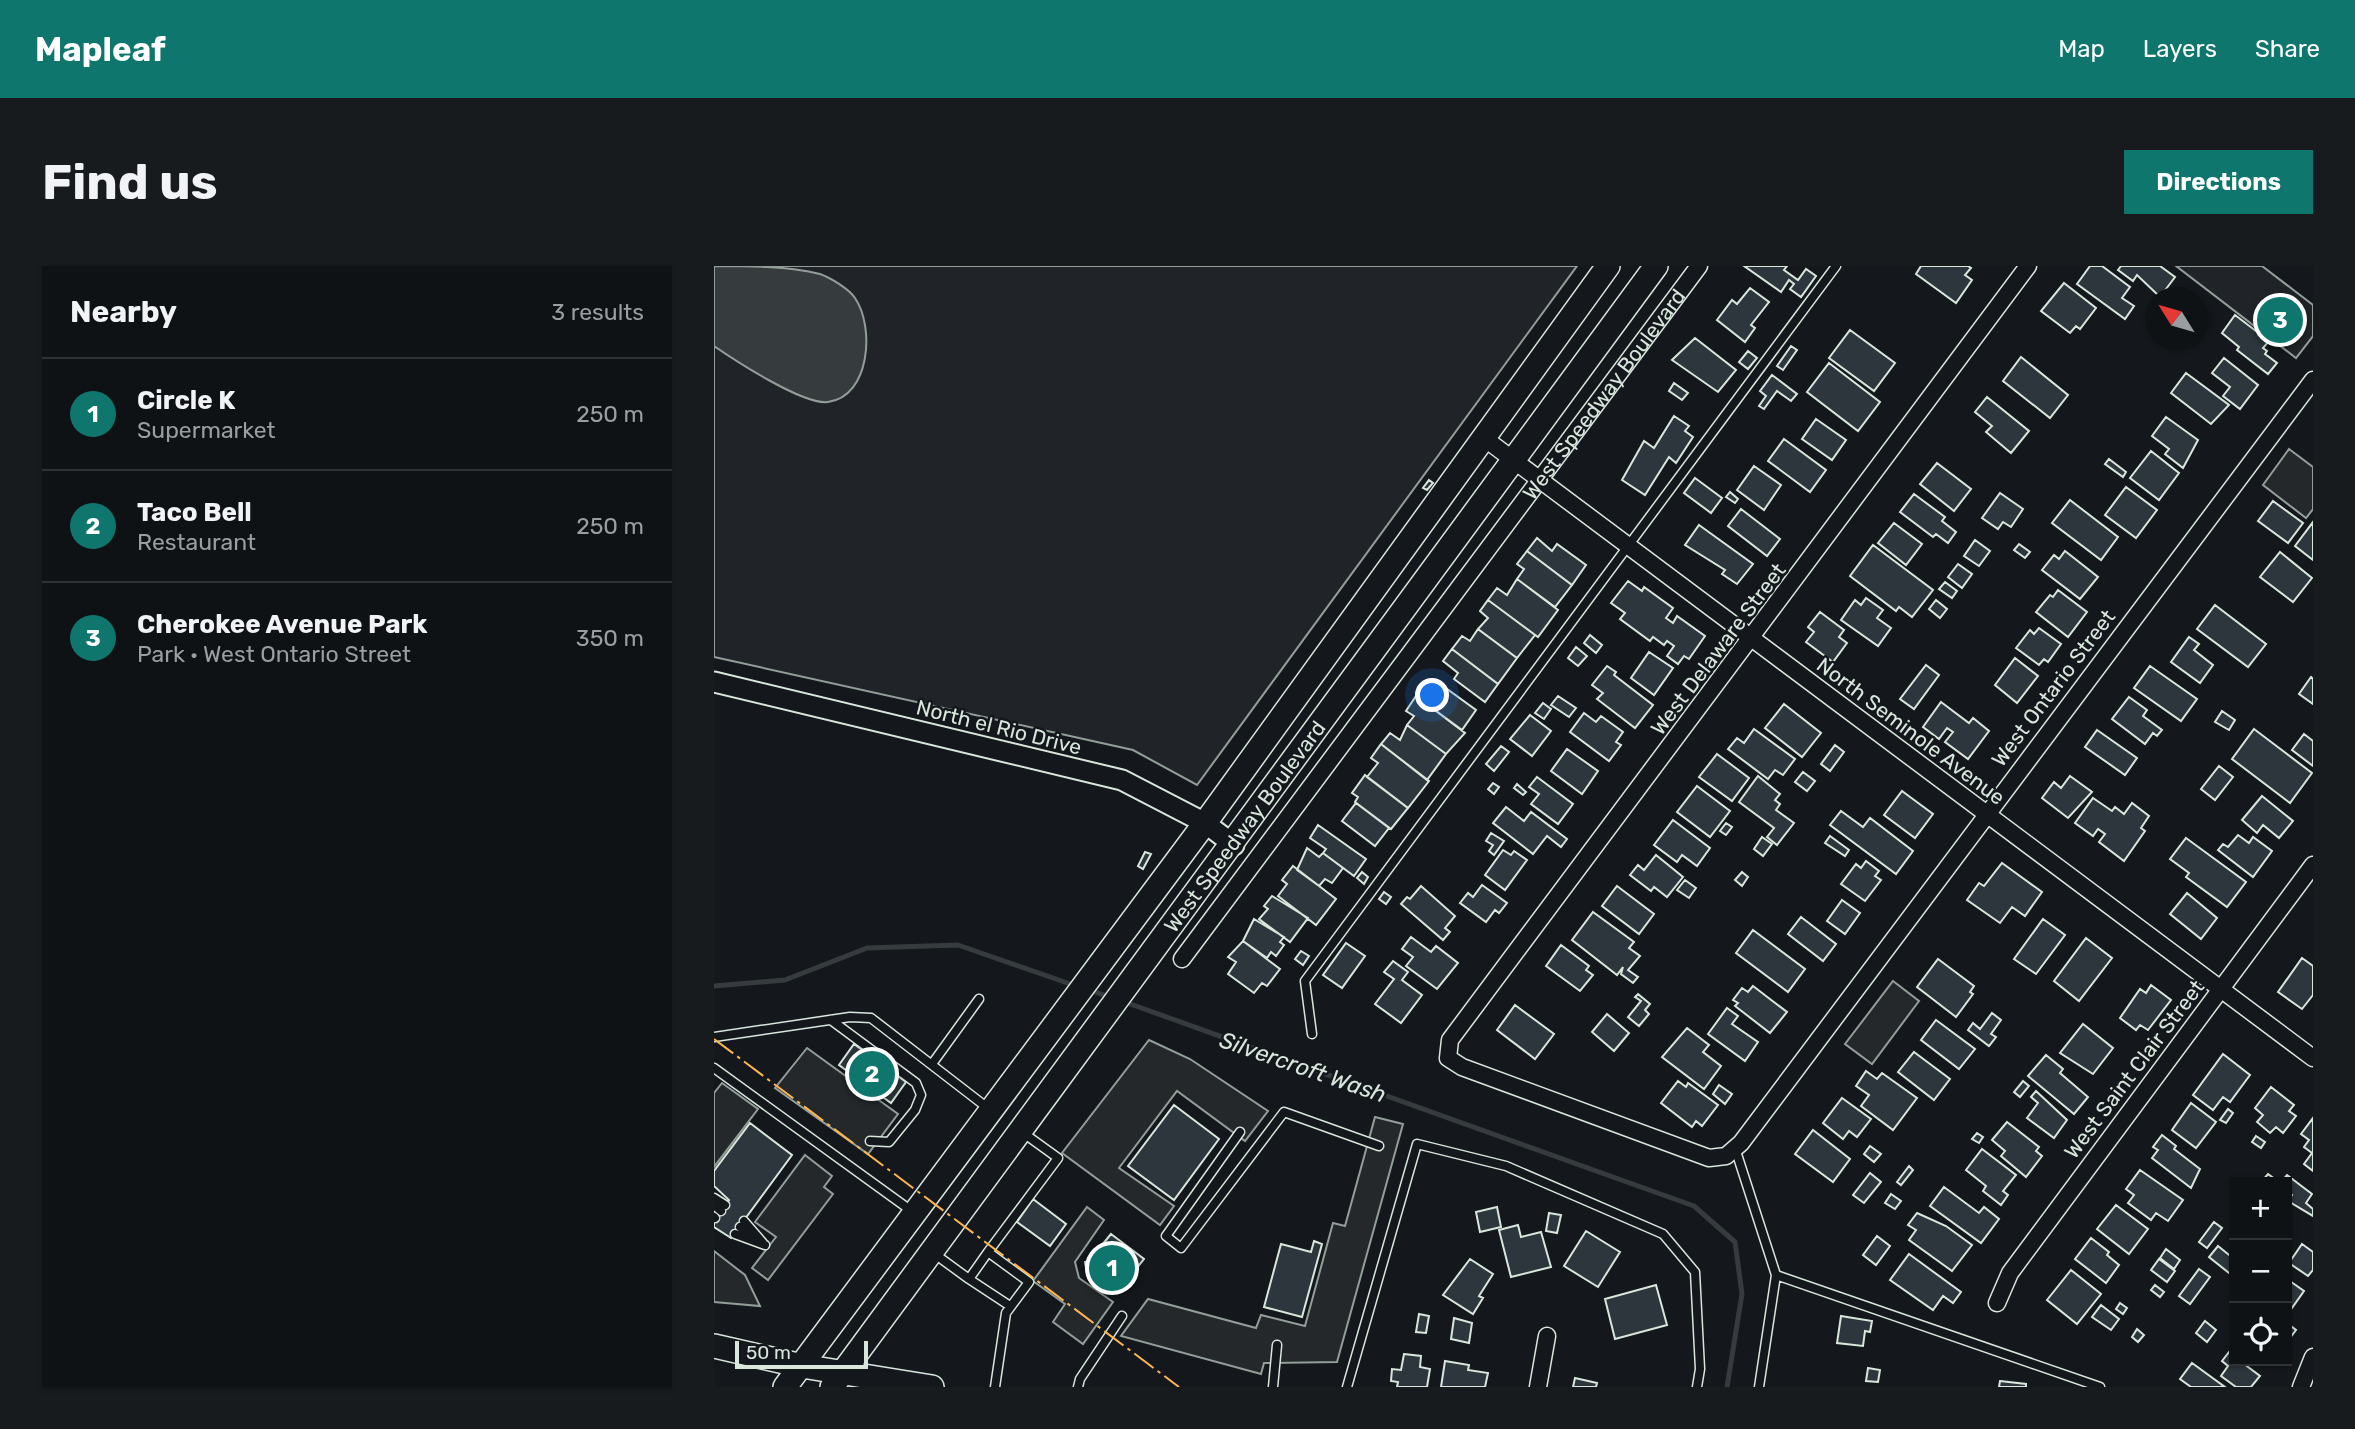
<!DOCTYPE html>
<meta charset="utf-8">
<style>
body{margin:0;font-family:Rubik,sans-serif;background:#181b1e;color:#f1f3f6}
.controls{position:absolute;right:21px;bottom:21px;display:grid;overflow:hidden;border-radius:0px;box-shadow:0 2px 5px #0004}
.controls button{width:63px;height:63px;display:grid;place-items:center;padding:0;border:0;border-bottom:2px solid #2f3234;background:#0f1215;color:#f1f3f6;font:35px sans-serif}
.compass{position:absolute;left:1431px;top:21px;width:63px;height:63px;border-radius:50%;background:#0f1215;box-shadow:0 2px 5px #0004;rotate:307deg}
.scale{position:absolute;left:21px;bottom:18px;width:133px;box-sizing:border-box;padding-left:7px;border:4px solid #d8e6dc;border-top:0;font-size:19px;line-height:24px;white-space:nowrap;color:#d8e6dc;-webkit-text-stroke:5px #14181c;paint-order:stroke}
.you{position:absolute;left:719px;top:430px;width:24px;height:24px;margin:-18px;border:5px solid #fff;border-radius:50%;background:#1a73e8;box-shadow:0 0 0 10px #1a73e833}
.badge{display:grid;place-items:center;width:46px;height:46px;border-radius:50%;background:#0f766e;color:#fff;font-size:23px;font-weight:700}
.pin{position:absolute;translate:-50% -50%;border:4px solid #fff;box-shadow:0 2px 7px #0006}
.list{margin:0;padding:0;list-style:none}
h2{display:flex;justify-content:space-between;align-items:center;height:91px;margin:0;padding:0 28px;font-size:30px}
h2 small{font-size:23px;font-weight:400;color:#9b9ea0}
.list li{display:grid;grid-template-columns:46px 1fr auto;gap:21px;align-items:center;box-sizing:border-box;height:112px;padding:0 28px;border-top:2px solid #2f3234}
.list b{display:block;font-size:26px;white-space:nowrap}
.list p{margin:0;font-size:23px;white-space:nowrap;color:#9b9ea0}
.list em{font-size:23px;font-style:normal;color:#9b9ea0}
.icon{flex:none;width:38px;height:38px;fill:none;stroke:currentColor;stroke-width:2;stroke-linecap:round;stroke-linejoin:round}
.map{position:relative;flex:none;width:1599px;height:1121px;overflow:hidden;border-radius:0px}
header{display:flex;align-items:center;gap:42px;box-sizing:border-box;height:98px;padding:0 35px;background:#0f766e;color:#fff}
header strong{font-size:33px}
nav{display:flex;gap:38px;margin-inline-start:auto;font-size:24px}
.intro{display:flex;align-items:center;justify-content:space-between;box-sizing:border-box;height:168px;padding:0 42px}
h1{margin:0;font-size:49px}
.button{padding:18px 32px;border-radius:0px;background:#0f766e;color:#fff;font-size:24px;font-weight:700}
main{display:flex;gap:42px;padding:0 42px}
aside{flex:1;background:#0f1215;border-radius:0px;box-shadow:0 2px 5px #0004}
.map>svg:first-child{display:block}
</style>
<header>
<strong>Mapleaf</strong>
<nav><a>Map</a><a>Layers</a><a>Share</a></nav>
</header>
<div class="intro"><h1>Find us</h1><a class="button">Directions</a></div>
<main>
<aside>
<h2>Nearby<small>3 results</small></h2>
<ul class="list">
<li><span class="badge">1</span><div><b>Circle K</b><p>Supermarket</p></div><em>250 m</em></li>
<li><span class="badge">2</span><div><b>Taco Bell</b><p>Restaurant</p></div><em>250 m</em></li>
<li><span class="badge">3</span><div><b>Cherokee Avenue Park</b><p>Park · West Ontario Street</p></div><em>350 m</em></li>
</ul>
</aside>
<div class="map">
<svg width="1599" height="1121" viewBox="0 0 1599 1121">
<rect width="100%" height="100%" fill="#14181c"/>
<path fill="#202428" stroke="#939e99" stroke-width="2" d="M0,0h863l-380,519 -64,-35 -419,-93z
M1462,0h86l51,39v31l-17,22z"/>
<path fill="#24282b" stroke="#939e99" stroke-width="2" d="M1575,183l24,18v42l-7,9 -43,-33z
M1179,715l26,20 -47,63 -27,-20z
M435,774l41,19 78,52 -23,30 -68,-50 -58,77 55,38 -14,19 -98,-72z
M93,782l91,66 -30,40 -93,-66z
M8,817l36,26 -44,58v-74z
M661,851l28,7 -66,238 -73,1 -3,11 -140,-38 27,-37 108,29 5,-13 44,11 28,-103 12,3z
M91,889l27,21 -8,11 9,7 -65,86 -16,-12 24,-31 -21,-15z
M373,941l17,13 -29,42 4,16 34,24 -30,42 -30,-22 12,-18 -32,-23z
M0,985l31,24 15,31 -46,-4z"/>
<path fill="#363b3e" stroke="#939e99" stroke-width="2" d="M0,0c34,0 73,0 106,8 11,4 29,15 35,24 20,29 15,99 -27,104 -25,3 -92,-41 -114,-56z"/>
<g fill="none" stroke-linecap="round" stroke-linejoin="round">
<path stroke="#363b3e" stroke-width="5" d="M0,720l71,-6 82,-32 91,-3 118,41
M375,724l21,7
M408,735l572,205 41,36 7,52 -15,93"/>
</g>
<path fill="#2c363c" stroke="#d8e6dc" stroke-width="2" d="M1030,0h43l-3,4 14,10 8,-11 10,7 -15,21 -11,-8 4,-5 -5,-4 -8,12z
M1207,0h47l3,2 -6,7 7,5 -16,23 -40,-29z
M1376,0h12l28,21 -8,11 12,8 -9,13 -48,-35z
M1407,0h39l15,11 -15,20 -23,-22 -4,6 -15,-11z
M1350,17l32,25 -16,21 -4,-3 -6,7 -29,-22z
M1036,22l19,14 -18,23 4,3 -10,14 -28,-22 15,-20 5,4z
M1521,49l34,26 -6,7 4,3 -2,3 12,9 -9,11 -31,-24 2,-3 -17,-14z
M1136,64l45,33 -21,28 -45,-33z
M981,72l41,32 -18,22 -46,-32z
M1077,80l6,4 -14,20 -6,-4z
M1034,85l9,7 -9,11 -9,-7z
M1307,91l47,38 -18,23 -47,-37z
M1510,92l34,27 -18,24 -17,-13 7,-9 -18,-14z
M1115,97l51,39 -22,29 -51,-39z
M1472,107l43,32 -18,19 -40,-31z
M1058,109l25,19 -6,7 -14,-10 -13,18 -5,-3 7,-10 -6,-5z
M960,117l14,10 -6,7 -13,-9z
M1273,131l42,34 -18,22 -25,-21 6,-6 -17,-14z
M960,150l15,10 -4,5 8,6 -17,26 -7,-6 -24,38 -23,-15 22,-39 10,7z
M1452,151l32,23 -15,28 -18,-14 4,-5 -17,-13z
M1102,153l30,21 -14,20 -30,-21z
M1070,173l42,31 -16,22 -42,-31z
M1437,185l28,22 -20,27 -29,-22z
M1395,193l17,13 -3,5 -18,-13z
M1223,197l34,26 -17,22 -34,-27z
M1040,200l27,19 -17,25 -27,-20z
M981,212l27,20 -11,15 -27,-20z
M715,214l4,3 -6,7 -4,-2z
M1412,221l31,23 -21,28 -31,-23z
M1016,226l8,7 -3,4 -9,-6z
M1286,227l23,16 -12,18 -8,-5 -5,7 -16,-11z
M1200,228l31,23 -3,4 14,11 -8,11 -12,-9 -3,3 -33,-25z
M1356,234l48,37 -17,23 -49,-37z
M1559,235l30,22 -15,20 -30,-22z
M1027,243l39,30 -13,17 -39,-30z
M1599,256v38l-18,-14z
M1180,257l28,21 -16,21 -28,-22z
M985,259l54,39 -16,20 -15,-10 3,-4 -40,-25z
M823,272l15,13 5,-7 29,21 -14,20 -45,-34z
M1261,274l15,11 -11,15 -15,-10z
M1305,278l11,8 -5,6 -11,-8z
M1159,279l60,45 -21,27 -13,-10 -3,4 -46,-35z
M813,285l45,34 -17,22 -38,-28 7,-10 -7,-5z
M1351,285l33,26 -18,22 -38,-29 12,-15 5,4z
M1566,286l32,26 -19,24 -33,-25z
M1244,298l14,10 -10,14 -14,-11z
M803,313l41,31 -20,27 -50,-37 9,-12 10,7z
M914,315l14,10 2,-4 29,21 -7,10 7,5 4,-7 28,20 -16,23 -5,-3 -6,8 -11,-8 7,-10 -7,-5 -3,4 -11,-8 -3,4 -30,-22 5,-6 -14,-10z
M1231,316l12,9 -5,7 -13,-9z
M1344,324l29,22 -19,25 -32,-25 14,-17 3,2z
M1152,332l17,12 -6,8 14,10 -13,18 -37,-26 14,-20 6,5z
M774,334l47,35 -18,23 -39,-29 10,-11 -8,-7z
M1222,334l11,9 -7,9 -11,-9z
M1501,339l51,39 -18,23 -51,-38z
M1106,346l24,18 -5,7 8,6 -14,19 -27,-20 8,-10 -6,-5z
M1325,362l22,16 -13,18 -4,-3 -5,6 -23,-17 14,-18 4,4z
M764,363l39,29 -19,26 -46,-35 10,-13 8,5z
M876,369l12,10 -6,8 -12,-10z
M1475,371l10,7 -5,6 19,15 -13,18 -29,-21z
M862,381l11,9 -9,10 -10,-8z
M738,383l46,35 -13,18 -31,-23 4,-6 -15,-12z
M935,386l24,16 -19,27 -23,-17z
M1301,392l23,18 -21,27 -22,-18z
M1212,399l13,10 -25,34 -14,-10z
M893,400l9,6 -2,3 39,30 -18,23 -38,-29 6,-6 -11,-8z
M1436,400l47,33 -16,22 -47,-33z
M1597,411l2,2v25l-14,-10z
M711,418l17,12 5,-7 29,21 -14,20 -46,-34z
M702,430l49,37 -19,21 -39,-29 7,-9 -8,-5z
M844,430l18,12 -7,9 -18,-12z
M1415,431l18,13 -4,6 19,14 -5,6 -4,-3 -8,11 -33,-25z
M1227,436l28,21 4,-5 16,13 -21,28 -23,-17 8,-10 -6,-4 -8,11 -16,-12z
M829,437l8,6 -7,10 -9,-6z
M1070,438l37,29 -19,24 -37,-29z
M1508,445l13,9 -6,10 -14,-8z
M870,447l12,9 5,-6 22,16 -7,10 5,3 -12,16 -39,-29z
M816,449l21,16 -19,25 -22,-17z
M693,459l39,29 -19,26 -46,-36 9,-11 10,7z
M1040,463l41,30 -12,16 -8,-5 -7,9 -40,-30 9,-11 7,5z
M1540,463l58,44 -22,30 -58,-44z
M1383,464l40,28 -12,17 -40,-28z
M1590,468l9,7v25l-21,-16z
M667,478l48,37 -21,27 -41,-31 11,-14 -7,-5z
M1121,479l9,7 -14,19 -9,-7z
M787,480l8,6 -15,19 -8,-7z
M853,483l31,22 -16,23 -31,-23z
M1003,488l32,24 -17,23 -33,-24z
M1505,500l14,11 -18,23 -14,-11z
M1089,506l12,9 -8,10 -12,-9z
M651,509l43,33 -17,21 -36,-27 3,-5 -6,-4z
M1044,510l22,18 -5,6 5,4 -4,6 18,13 -17,22 -10,-8 7,-9 -35,-26z
M1356,510l22,16 -24,26 -26,-20 12,-16 7,6z
M823,511l36,27 -15,20 -27,-20 8,-10 -10,-7z
M779,517l6,4 -5,7 -6,-5z
M803,518l9,8 -3,3 -9,-7z
M983,520l33,25 -20,26 -33,-25z
M1188,525l31,23 -18,24 -31,-23z
M1548,530l31,25 -14,17 -16,-13 -6,8 -15,-13z
M1379,532l19,13 3,-4 9,7 8,-11 17,13 -8,12 4,3 -21,30 -25,-19 6,-8 -7,-5 -5,7 -18,-13z
M642,537l33,25 -14,18 -33,-25z
M792,541l18,14 7,-9 36,27 -6,8 -14,-11 -14,18 -40,-31z
M1127,545l22,16 7,-9 43,33 -17,23 -66,-49z
M959,554l37,28 -13,18 -15,-11 -5,7 -23,-17z
M1012,557l6,4 -6,8 -6,-4z
M604,559l48,34 -12,17 -31,-23 3,-4 -16,-11z
M777,567l13,8 -10,14 -5,-4 4,-6 -7,-4z
M1524,569l11,8 4,-6 19,14 -19,26 -35,-27 5,-6 5,3z
M1116,570l19,14 -4,6 -20,-13z
M1048,571l10,7 -9,12 -9,-7z
M1472,572l60,44 -19,25 -41,-30 3,-4 -19,-14z
M593,582l12,9 4,-4 20,15 -11,15 -7,-4 -6,7 -22,-16z
M789,584l8,5 3,-4 13,9 -22,30 -20,-15z
M431,586l6,2 -8,15 -5,-3z
M942,589l27,22 -16,20 -13,-10 -3,4 -21,-16 8,-10 6,5z
M1152,595l13,10 -4,5 6,4 -16,21 -24,-17 15,-20 5,4z
M1288,597l40,29 -17,24 -13,-9 -12,16 -33,-23 12,-17 5,3z
M579,600l43,33 -20,26 -38,-29 9,-12 -5,-4z
M648,606l6,5 -4,7 -7,-6z
M1028,606l6,5 -6,9 -7,-6z
M971,614l11,8 -7,10 -12,-8z
M768,619l25,18 -8,10 -4,-3 -9,12 -26,-19 8,-10 5,4z
M707,620l34,30 -10,12 5,4 -7,8 -42,-36 6,-7 3,2z
M903,620l37,28 -15,20 -37,-28z
M670,626l7,5 -5,7 -7,-5z
M1473,627l30,25 -16,21 -31,-25z
M558,630l36,22 -18,24 -31,-23 9,-10 -4,-3z
M1128,634l18,13 -15,21 -18,-13z
M879,646l41,30 -5,6 11,8 -12,14 10,7 -5,6 -12,-9 2,-7 -6,8 -45,-35z
M1087,651l35,27 -13,17 -35,-27z
M540,653l30,18 -4,5 4,3 -8,11 -5,-4 -4,6 -24,-17z
M1329,653l22,16 -29,39 -22,-15z
M1039,664l52,39 -17,23 -52,-39z
M697,671l20,15 5,-6 22,17 -21,26 -31,-23 7,-9 -11,-8z
M1372,672l26,20 -33,43 -25,-20z
M529,675l37,28 -13,17 -5,-3 -8,10 -26,-19 8,-12 -8,-5z
M632,677l19,13 -23,32 -19,-13z
M847,679l28,21 -3,4 7,5 -13,16 -34,-25z
M587,685l8,5 -6,9 -8,-6z
M1588,692l11,8v29l-11,14 -24,-17z
M1224,693l36,27 -4,6 3,2 -17,23 -39,-30z
M679,695l15,11 -6,8 20,15 -21,28 -26,-19 19,-25 -10,-7z
M1437,719l20,15 -23,30 -8,-5 -4,5 -16,-12 20,-29 6,4z
M1039,720l34,26 -17,21 -35,-27 3,-3 -5,-3 9,-12 6,4z
M924,728l12,10 -5,6 4,4 -10,12 -11,-9 13,-16 -6,-4z
M801,739l39,29 -19,25 -38,-29z
M1013,742l11,8 -6,8 26,18 -13,19 -37,-27z
M1278,747l9,7 -10,14 5,3 -7,9 -21,-16 5,-7 7,6z
M893,748l22,19 -15,18 -22,-19z
M1222,754l39,29 -16,20 -38,-29z
M1369,758l30,24 -20,26 -33,-21z
M973,762l22,17 -6,7 18,14 -17,23 -42,-32z
M140,778l52,38 -15,21 -52,-38z
M1200,786l36,27 -16,21 -36,-28z
M1509,788l27,21 -20,27 -7,-5 -10,13 -20,-15z
M1332,789l17,14 -3,4 28,24 -14,17 -46,-38z
M1152,805l11,8 5,-6 35,25 -24,32 -32,-24 8,-11 -13,-9z
M964,815l8,6 2,-4 30,22 -16,21 -6,-5 -4,6 -31,-24z
M1309,815l6,5 -9,11 -6,-5z
M1005,819l13,9 -7,10 -12,-10z
M1557,821l23,18 -5,6 7,5 -13,17 -7,-6 -6,6 -13,-11 6,-7 -8,-7z
M1322,825l31,29 -13,18 -27,-20 11,-15 -7,-6z
M1128,832l29,21 -14,18 -8,-6 -6,8 -20,-16z
M1477,837l25,19 -20,26 -24,-18z
M460,839l45,34 -45,61 -46,-34z
M1514,843l5,4 -7,10 -6,-3z
M1599,852v53l-9,-7 8,-11 -8,-6 5,-7 -8,-6z
M1293,856l32,25 -3,4 6,5 -16,21 -25,-21 4,-5 -13,-11z
M36,857l42,32 -61,83 -17,-11v-7l15,-20 -15,-14v-15z
M1099,864l37,29 -17,23 -38,-28z
M1263,867l6,4 -4,6 -7,-4z
M1448,869l14,11 -2,3 26,20 -9,19 -39,-30 6,-8 -5,-3z
M1542,870l9,6 -4,6 -9,-6z
M1156,880l11,8 -7,8 -10,-8z
M1268,883l34,26 -13,16 5,4 -7,10 -18,-14 3,-5 -20,-16z
M1195,900l4,4 -12,15 -4,-3z
M1426,904l43,30 -15,21 -12,-8 -5,7 -23,-17 6,-8 -8,-6z
M1156,907l11,9 -17,21 -11,-8z
M1554,908l11,8h-18z
M1573,909l25,19 -6,9 7,6v7l-25,-15 4,-6 -5,-4v-9h-6z
M1230,921l35,26 5,-6 15,12 -18,24 -51,-37z
M1177,928l10,7 -6,8 -10,-6z
M319,933l33,25 -16,22 -33,-24z
M1402,939l32,24 -19,25 -32,-25z
M783,941l4,20 -21,5 -4,-20z
M835,947l12,2 -4,18 -11,-2z
M1203,947l29,13 26,19 -20,26 -43,-31 7,-10 -8,-5z
M1500,956l8,6 -15,20 -8,-6z
M804,959l3,12 20,-5 10,35 -40,10 -12,-47z
M872,965l34,21 -22,35 -34,-21z
M397,968l33,25 -27,34 -25,-19h-5l-2,-12 4,-1z
M1163,970l13,10 -14,19 -13,-10z
M1377,972l18,14 -2,3 12,10 -13,18 -31,-24z
M600,975l8,3 -20,73 -38,-10 17,-63 30,8z
M1588,978l11,8v18l-5,6 -19,-13z
M1504,980l16,13v18l-25,-20z
M1452,983l14,11 -6,9 -14,-11z
M1195,988l52,38 -8,11 -10,-7 -10,14 -43,-30z
M756,993l23,15 -14,22 4,2 -10,16 -30,-19z
M1445,993l16,12 -8,11 -16,-12z
M1485,1003l11,8 -20,27 -11,-8z
M1357,1004l30,24 -24,30 -30,-24z
M1573,1013l17,12 -17,24z
M942,1019l11,40 -52,14 -10,-40z
M1441,1019l9,7 -4,5 -9,-7z
M1406,1037l7,5 -4,6 -7,-5z
M1387,1039l18,14 -8,11 -19,-13z
M705,1048l10,2 -3,17 -10,-1z
M1127,1050l31,5 -2,11 -5,-1 -2,15 -26,-3z
M740,1052l18,5 -3,20 -18,-4z
M1491,1055l11,9 -9,12 -11,-9z
M1573,1057l9,7 -9,12z
M1423,1063l7,6 -6,7 -6,-5z
M1515,1086l5,9h6l20,15 -9,11h-15l-15,-11 7,-10 -6,-5z
M690,1088l17,2 -1,11 10,2 -3,18h-30l1,-5 -7,-1 1,-12 9,1z
M731,1095l24,4 -1,5 20,3 -3,14h-44z
M1478,1097l33,24h-34l-11,-8z
M1154,1102l12,2 -2,12 -12,-1z
M861,1112l22,5 -1,4h-23z
M1286,1115l26,3v3h-27z"/>
<g fill="none" stroke-linecap="round" stroke-linejoin="round">
<g stroke="#d8e6dc" stroke-width="11">
<path id="service" d="M117,754l85,63 5,12 -6,15 -26,32 -19,-1
M598,768l-7,-53 531,-715
M0,771l136,-20 21,1 118,91
M218,798l47,-65
M0,802l199,144
M526,866l-74,104 15,12 103,-136 95,34
M1021,882l41,127 -17,112
M0,932l11,7
M0,939l7,6
M0,951l1,1
M30,955l19,22
M26,961l14,10
M21,968l30,11
M218,986l37,27 19,-27 41,30 -23,31 -11,74
M274,986l70,-94 -36,-26
M1062,1009l324,112
M255,1013l41,27
M364,1121l2,-8 42,-63
M559,1121l4,-42
M633,1121l70,-243 89,22 157,68 32,38 5,97 -3,18"/>
</g>
<g stroke="#d8e6dc" stroke-width="19">
<g id="minor">
<path d="M1314,0l-578,774 -2,18 14,9 247,91 17,-2 15,-13 572,-763"/>
<path d="M770,172l829,620"/>
<path id="s1" d="M468,693l517,-693"/>
<path d="M1283,1037l13,-30 303,-408"/>
<path d="M824,1121l9,-51"/>
<path d="M1587,1121l12,-30"/>
</g>
</g>
<g stroke="#d8e6dc" stroke-width="23">
<path id="tertiary" d="M0,416l408,98 83,43 29,22"/>
</g>
<g stroke="#d8e6dc" stroke-width="26">
<g id="secondary">
<path d="M0,1080l88,20 130,21"/>
<path d="M71,1121l420,-564 403,-557"/>
<path id="s2" d="M118,1121l824,-1121"/>
</g>
</g>
<use href="#service" stroke="#14181c" stroke-width="8"/>
<use href="#minor" stroke="#14181c" stroke-width="16"/>
<use href="#tertiary" stroke="#14181c" stroke-width="19"/>
<use href="#secondary" stroke="#14181c" stroke-width="23"/>
<path stroke="#ffb74d" stroke-width="2" stroke-dasharray="24 5 3.5 5" stroke-linecap="butt" d="M0,773l465,348"/>
</g>
<g text-anchor="middle" dominant-baseline="central" stroke-width="5" stroke-linejoin="round" paint-order="stroke">
<g font-size="21" fill="#d8e6dc" stroke="#14181c">
<text stroke="none"><textPath href="#s1" startOffset="705">West Speedway Boulevard</textPath></text>
<text transform="translate(1004 383) rotate(-53)">West Delaware Street</text>
<text transform="translate(1339 422) rotate(-53)">West Ontario Street</text>
<text transform="translate(285 461) rotate(14)">North el Rio Drive</text>
<text transform="translate(1197 465) rotate(37)">North Seminole Avenue</text>
<text stroke="none"><textPath href="#s2" startOffset="696">West Speedway Boulevard</textPath></text>
<text transform="translate(1420 803) rotate(-53)">West Saint Clair Street</text>
</g>
<g font-size="23" font-style="italic" fill="#d8e6dc" stroke="#14181c">
<text transform="translate(589 801) rotate(19)">Silvercroft Wash</text>
</g>
</g>
</svg>
<div class="controls">
<button>+</button>
<button>−</button>
<button><svg class="icon" aria-label="locate" viewBox="0 0 24 24"><circle cx="12" cy="12" r="6"/><path d="M12 2v4M12 18v4M2 12h4M18 12h4"/></svg></button>
</div>
<svg class="compass" viewBox="-18 -18 36 36"><path d="M0-13l5 13h-10z" fill="#e53935"/><path d="M0 13l5-13h-10z" fill="#9b9ea0"/></svg>
<div class="scale">50 m</div>
<div class="you"></div>
<div class="pin badge" style="left:398px;top:1002px">1</div>
<div class="pin badge" style="left:158px;top:808px">2</div>
<div class="pin badge" style="left:1566px;top:54px">3</div>
</div>
</main>
